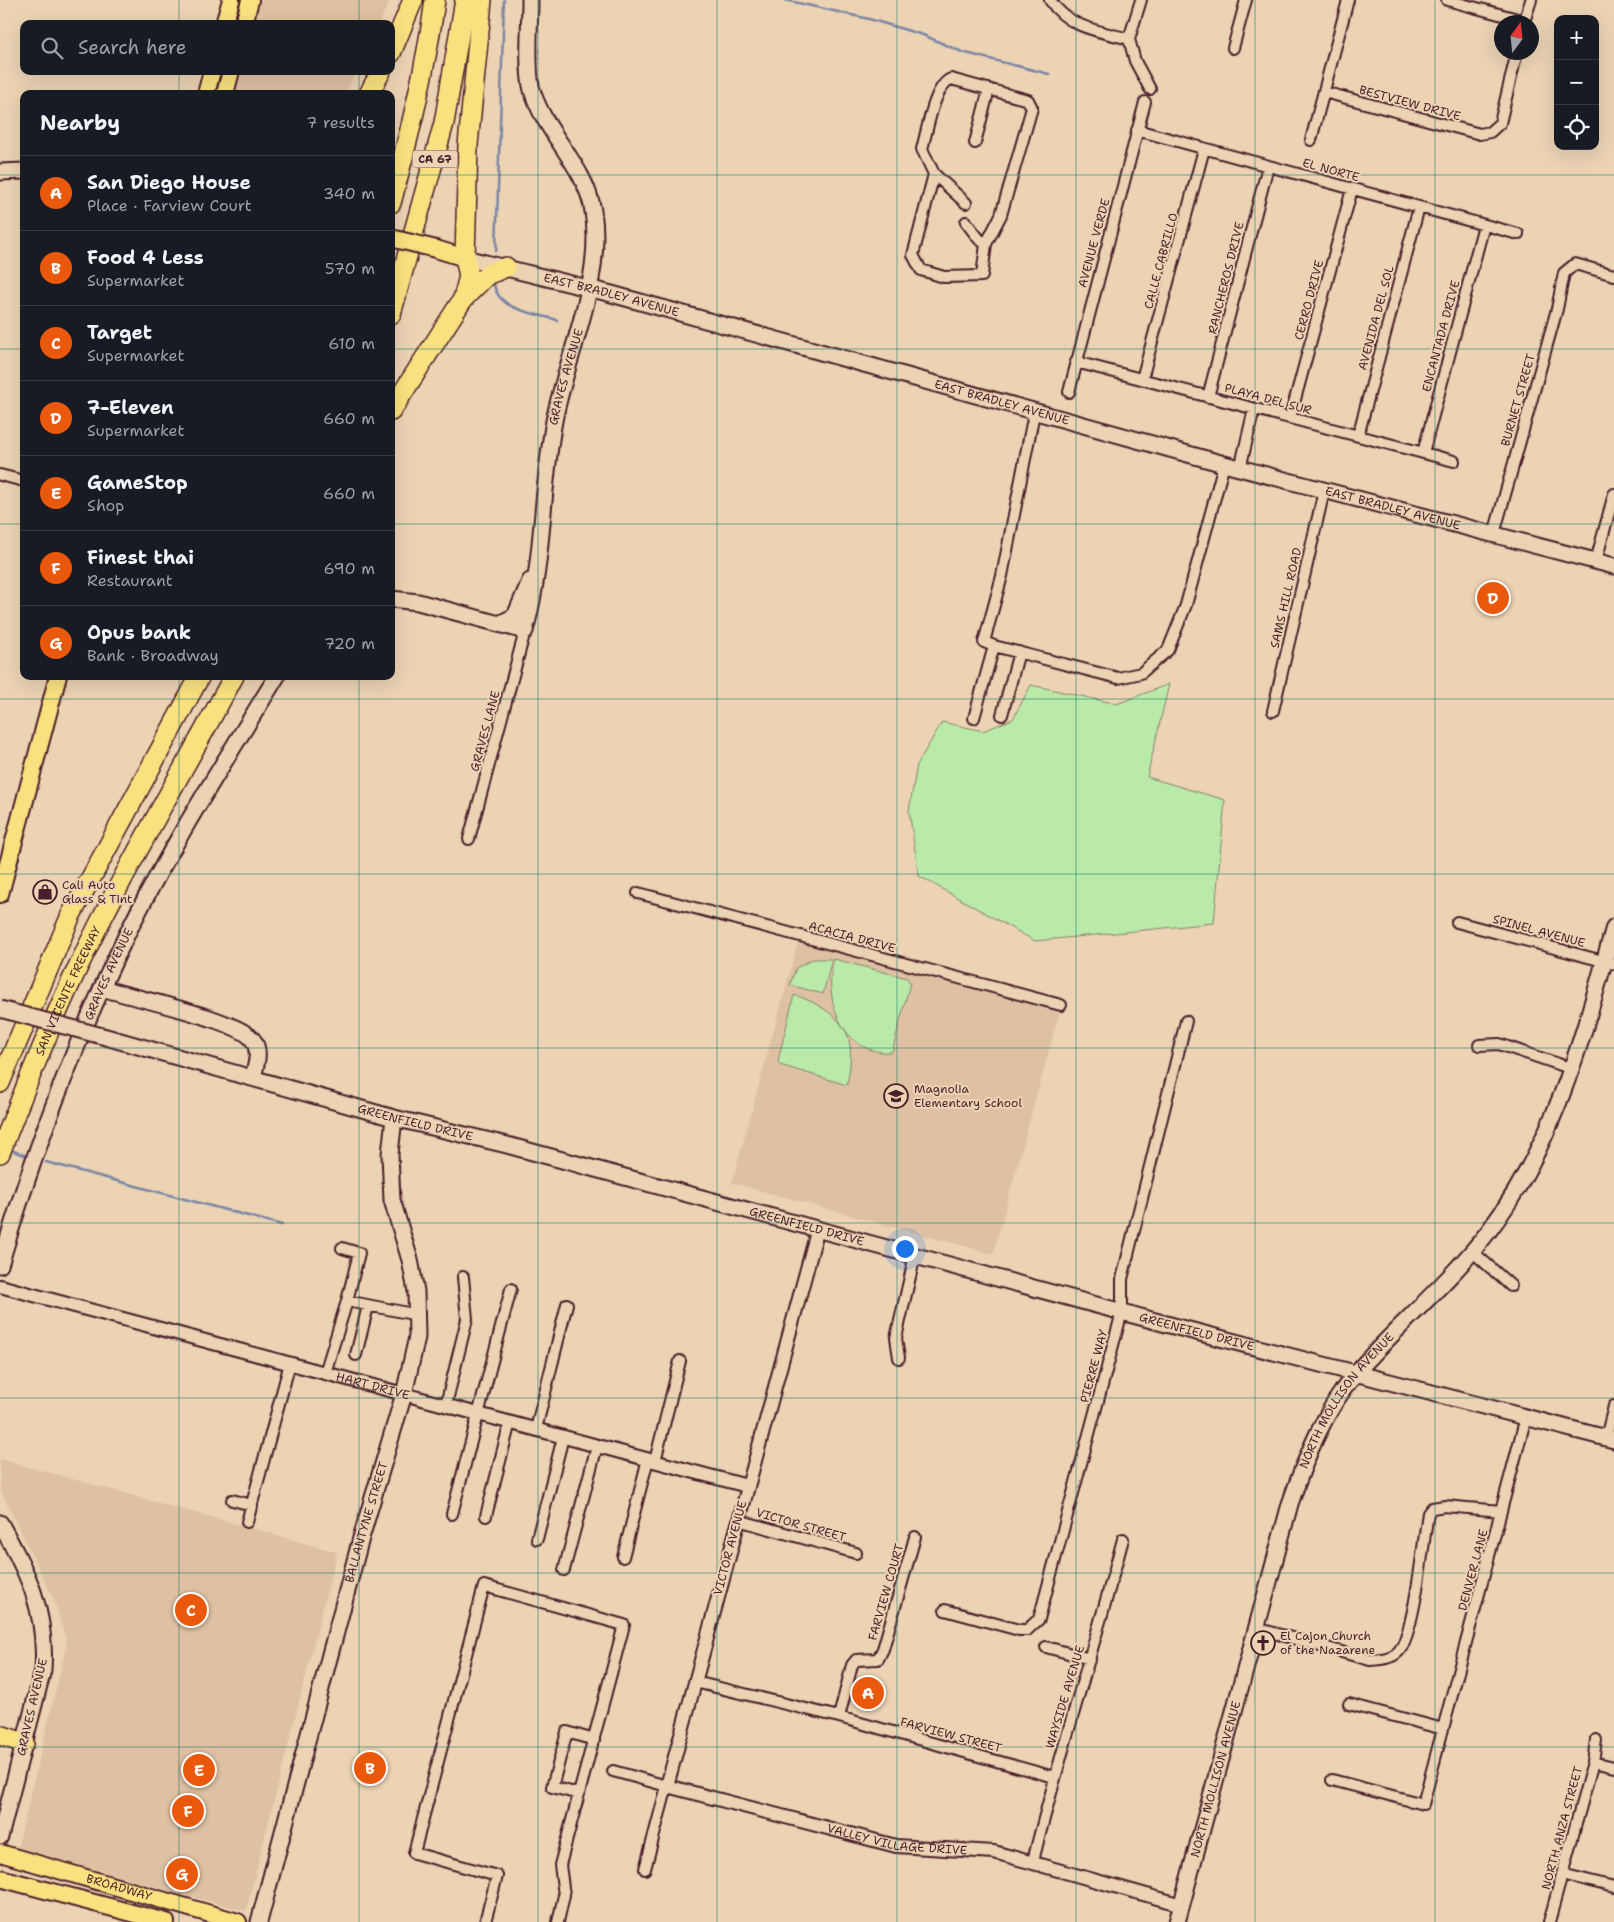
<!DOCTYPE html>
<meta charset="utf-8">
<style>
body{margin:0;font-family:"Shantell Sans",sans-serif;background:#242831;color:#f1f3f6}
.controls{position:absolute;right:15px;top:15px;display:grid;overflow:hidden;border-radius:10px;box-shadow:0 5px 20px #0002}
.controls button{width:45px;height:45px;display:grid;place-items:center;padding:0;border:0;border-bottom:1px solid #363941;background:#171b24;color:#f1f3f6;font:25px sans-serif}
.compass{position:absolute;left:1494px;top:15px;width:45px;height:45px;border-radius:50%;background:#171b24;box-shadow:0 5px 20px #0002;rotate:15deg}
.you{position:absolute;left:904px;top:1248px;width:18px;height:18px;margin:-12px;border:4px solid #fff;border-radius:50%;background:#1a73e8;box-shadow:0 0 0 8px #1a73e833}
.badge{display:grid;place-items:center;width:32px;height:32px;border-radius:50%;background:#ea580c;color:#fff;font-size:16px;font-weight:700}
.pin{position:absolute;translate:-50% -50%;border:2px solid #fff;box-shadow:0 1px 5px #0006}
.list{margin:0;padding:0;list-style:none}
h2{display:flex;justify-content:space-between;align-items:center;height:65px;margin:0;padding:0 20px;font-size:21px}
h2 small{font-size:16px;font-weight:400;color:#9ea1a6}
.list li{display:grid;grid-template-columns:32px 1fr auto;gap:15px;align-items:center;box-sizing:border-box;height:75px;padding:0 20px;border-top:1px solid #363941}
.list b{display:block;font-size:19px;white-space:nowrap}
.list p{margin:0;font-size:16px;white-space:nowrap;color:#9ea1a6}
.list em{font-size:16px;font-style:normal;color:#9ea1a6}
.icon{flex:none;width:28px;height:28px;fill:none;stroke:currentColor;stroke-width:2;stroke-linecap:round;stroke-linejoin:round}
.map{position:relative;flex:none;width:1614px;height:1922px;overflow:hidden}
.search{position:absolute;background:#171b24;box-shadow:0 5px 20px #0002;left:20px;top:20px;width:375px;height:55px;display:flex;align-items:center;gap:12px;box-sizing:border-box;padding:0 18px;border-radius:10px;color:#9ea1a6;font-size:19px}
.panel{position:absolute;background:#171b24;box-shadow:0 5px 20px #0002;left:20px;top:90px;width:375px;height:590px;border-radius:10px}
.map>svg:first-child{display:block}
</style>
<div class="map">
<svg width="1614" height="1922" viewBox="0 0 1614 1922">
<rect width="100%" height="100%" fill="#ebd3b3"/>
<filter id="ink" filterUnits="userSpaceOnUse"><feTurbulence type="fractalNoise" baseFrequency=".02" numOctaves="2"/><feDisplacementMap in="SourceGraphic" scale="10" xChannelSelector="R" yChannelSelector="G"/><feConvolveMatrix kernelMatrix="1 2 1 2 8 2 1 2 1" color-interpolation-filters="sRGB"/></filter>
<g filter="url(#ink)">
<path fill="#dec1a2" d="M260,0h130l-11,24h-125z
M242,71h114l-10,23h-110z
M799,939l261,71 -67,244 -261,-71z
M0,1459l337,93 -91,359 -229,-61 50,-206 -13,-44 -54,-111z"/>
<path fill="#baeaaa" stroke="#82846a" d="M1169,684l-22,93 78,23 -11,123 -179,18 -116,-65 -10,-65 8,-46 25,-43 41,9 30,-12 18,-34 86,19z
M813,959h19l-9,35 -33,-9 6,-17z
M834,959l73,19 3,5 -18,69c-49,4 -70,-53 -58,-93z
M794,995c20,6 44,19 53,39 6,14 3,36 0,51l-67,-20 -2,-4z"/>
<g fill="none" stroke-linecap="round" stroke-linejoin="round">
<path stroke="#7b86a5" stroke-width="2.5" d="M785,0l84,19 54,16 39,17 87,22
M496,251l8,-251
M494,284c4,27 41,29 63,36
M13,1151l12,4
M46,1162l236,63"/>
<g stroke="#4a1f2b" stroke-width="14">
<path id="minor" d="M1050,0c18,28 49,31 79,39
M1141,0l-12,39 6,22 15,28
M1447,0l78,21
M1524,22l7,-22
M1233,48l13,-48
M951,79l77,21 4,8 -31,107 -15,29 -4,32 -38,1 -23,-7 -8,-15 21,-81 -12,-25c5,-17 12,-64 29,-70z
M1324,92l156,42 10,-2 10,-9 17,-71
M1137,130l381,104
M1311,140l37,-140
M975,143l14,-54
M934,174l32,29
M966,222l13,17 7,5
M1076,362l378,99
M1142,379l62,-230
M1069,392l76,-290
M1208,397l60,-231
M1034,413l-32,163 -18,66 10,4 124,32 23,-5 27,-23 18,-45 38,-141
M1290,418l62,-229
M1358,436l61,-229
M1423,453l61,-228
M1240,469l14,-60
M0,475l24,6
M1494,534l63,-225 7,-36 11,-9 39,11
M1596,561l18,-67
M1273,711l51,-220
M1002,715l17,-63
M974,718l20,-72
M469,839l56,-208
M638,893l423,112
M1457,922l157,42
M1479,1045l20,-1 71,24
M342,1248l17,5 -12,48
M1472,1251l39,35
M356,1355l12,-49
M899,1358l-3,-20 19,-83
M325,1373l22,-72 71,14
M446,1405l21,-86 -4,-42
M536,1429l31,-125
M1606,1438l8,-32
M655,1461l25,-100
M232,1500l20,5
M452,1514l59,-225
M486,1516l24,-94
M738,1520l118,33
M247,1522l43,-159
M537,1539l26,-102
M623,1557l25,-98
M564,1570l33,-124
M945,1610l74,20h8l12,-11 83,-307v-33l64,-258
M1256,1628l114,32c11,-1 22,-1 29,-9 16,-20 24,-109 29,-138l4,-5 13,-2 56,5
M1046,1647l44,12
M695,1682l144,35 215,60
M1349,1704l94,25
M839,1717l13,-52 4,-5 22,-1 5,-10 32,-112
M1593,1762l21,5
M613,1771l54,15 -22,83
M1332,1780l91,24 103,-387
M579,1794l-27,-7 15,-55 27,8
M1033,1861c27,-108 61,-214 90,-322
M1562,1874l52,13
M485,1922l12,-46 -83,-23 70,-267 140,39 -64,240 4,30 -6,27
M1549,1922l44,-160 3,-22"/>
</g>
<g stroke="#4a1f2b" stroke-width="16">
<g id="tertiary">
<path id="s1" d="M818,1228l-151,558 229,60 98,6 188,53"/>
<path id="s2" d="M0,1286l747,200"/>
</g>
</g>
<g stroke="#4a1f2b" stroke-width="19">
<g id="secondary">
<path d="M0,172l24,-1"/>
<path id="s3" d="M465,258l143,35 616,171 390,102"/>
<path id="s4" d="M391,599l27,3 107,29c19,-69 16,-140 29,-210 13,-67 50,-141 39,-210 -7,-45 -48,-77 -61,-121 -6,-21 -2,-66 -2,-90"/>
<path d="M499,624l16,-8 15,-35"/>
<path d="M102,988c28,9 138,32 151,52 8,11 3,25 0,37"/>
<path id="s5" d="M106,1037l288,81 113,27 674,183 433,112"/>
<path id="s6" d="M0,1265c34,-114 75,-224 127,-331 44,-89 98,-173 150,-258"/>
<path d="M0,1523c28,50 47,88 43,147l-43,167"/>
<path id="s7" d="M259,1922l102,-384 43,-144 13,-57 -1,-46 -6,-31 -18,-60 -2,-46 4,-36"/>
<path id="s8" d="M1177,1922l113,-418c16,-47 34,-93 66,-131 42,-48 93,-90 132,-141 67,-88 96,-199 126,-305"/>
</g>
</g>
<g stroke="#4a1f2b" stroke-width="20">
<g id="primary">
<path d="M224,24l7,-24"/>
<path d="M244,24l6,-24"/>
<path d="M206,94l6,-23"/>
<path d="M225,94l6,-23"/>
<path d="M436,249l29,9"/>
<path d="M0,894l58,-218"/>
<path id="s9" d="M0,1853l238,69"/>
<path d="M0,1878l166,44"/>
</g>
</g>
<g stroke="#4a1f2b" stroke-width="22">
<g id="motorway">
<path d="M391,53l22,-53"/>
<path d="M369,94l12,-23"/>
<path d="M391,203c18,-67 35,-134 44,-203"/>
<path d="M464,298l23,-23 19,-8"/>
<path d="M391,314l53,-191 21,-123"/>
<path d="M391,411l72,-112 6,-23 -4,-18 3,-113 14,-145"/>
<path d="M0,1083l71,-168 129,-239"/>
<path id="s10" d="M0,1153c24,-63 49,-125 78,-186 47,-99 104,-194 156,-291"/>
<path d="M0,1735l24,8"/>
</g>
</g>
<use href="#minor" stroke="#ebd3b3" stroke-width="10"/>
<use href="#tertiary" stroke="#ebd3b3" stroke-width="12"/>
<use href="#secondary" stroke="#ebd3b3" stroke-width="15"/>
<use href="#primary" stroke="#fae180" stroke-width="16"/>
<use href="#motorway" stroke="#fae180" stroke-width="19"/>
<g stroke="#4a1f2b" stroke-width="19" stroke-linecap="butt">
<path id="secondary-bridge" d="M0,1009l106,28"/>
</g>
<g stroke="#4a1f2b" stroke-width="20" stroke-linecap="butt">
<path id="primary-bridge" d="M391,238l45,11"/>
</g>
<use href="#secondary-bridge" stroke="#ebd3b3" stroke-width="15"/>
<use href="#primary-bridge" stroke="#fae180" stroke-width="16"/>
</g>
</g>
<path fill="none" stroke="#0f766e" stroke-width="1" stroke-opacity="0.55" d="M179,0v24M359,0v24M538,0v1922M717,0v1922M897,0v1922M1076,0v1922M1255,0v1922M1435,0v1922M179,71v23M359,71v23M0,175h24M391,175h1223M0,349h24M391,349h1223M0,524h24M391,524h1223M179,676v1246M359,676v1246M0,699h1614M0,874h1614M0,1048h1614M0,1223h1614M0,1398h1614M0,1573h1614M0,1747h1614"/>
<defs>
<g id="shop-ring" transform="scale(1.25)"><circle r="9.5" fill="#ebd3b3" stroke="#4a1f2b" stroke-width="1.5"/><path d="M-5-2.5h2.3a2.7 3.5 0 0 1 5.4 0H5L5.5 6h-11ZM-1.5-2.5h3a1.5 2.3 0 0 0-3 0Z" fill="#4a1f2b"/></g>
<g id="school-ring" transform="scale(1.25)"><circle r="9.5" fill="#ebd3b3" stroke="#4a1f2b" stroke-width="1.5"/><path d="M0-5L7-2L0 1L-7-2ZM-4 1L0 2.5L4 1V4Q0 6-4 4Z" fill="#4a1f2b"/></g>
<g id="church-ring" transform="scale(1.25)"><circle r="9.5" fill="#ebd3b3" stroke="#4a1f2b" stroke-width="1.5"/><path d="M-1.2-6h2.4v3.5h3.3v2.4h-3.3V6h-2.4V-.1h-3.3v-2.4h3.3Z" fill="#4a1f2b"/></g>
</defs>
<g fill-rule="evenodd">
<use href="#shop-ring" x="45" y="892"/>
<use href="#school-ring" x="896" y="1096"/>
<use href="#church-ring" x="1263" y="1643"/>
</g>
<g text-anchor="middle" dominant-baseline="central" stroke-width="4" stroke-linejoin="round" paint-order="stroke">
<rect fill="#ebd3b3" stroke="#7a5554" stroke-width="1" x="412.5" y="150.5" width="45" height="17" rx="4"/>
<g font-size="11" font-weight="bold" fill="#4a1f2b">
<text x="435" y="159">CA 67</text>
</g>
<g font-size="12" fill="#4a1f2b" stroke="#ebd3b3">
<text transform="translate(1410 103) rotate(15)">BESTVIEW DRIVE</text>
<text transform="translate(1331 170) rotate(15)">EL NORTE</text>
<text transform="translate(1094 243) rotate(-75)">AVENUE VERDE</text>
<text transform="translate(1161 261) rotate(-75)">CALLE CABRILLO</text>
<text transform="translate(1226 278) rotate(-76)">RANCHEROS DRIVE</text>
<text stroke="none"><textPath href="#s3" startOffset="151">EAST BRADLEY AVENUE</textPath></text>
<text transform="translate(1309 300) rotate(-75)">CERRO DRIVE</text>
<text transform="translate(1376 318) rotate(-75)">AVENIDA DEL SOL</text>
<text transform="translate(1441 336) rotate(-75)">ENCANTADA DRIVE</text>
<text stroke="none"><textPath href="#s4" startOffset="396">GRAVES AVENUE</textPath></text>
<text transform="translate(1268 399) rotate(15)">PLAYA DEL SUR</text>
<text transform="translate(1518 400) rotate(-74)">BURNET STREET</text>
<text stroke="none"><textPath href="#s3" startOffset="556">EAST BRADLEY AVENUE</textPath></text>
<text stroke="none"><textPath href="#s3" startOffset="961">EAST BRADLEY AVENUE</textPath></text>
<text transform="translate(1286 598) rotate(-77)">SAMS HILL ROAD</text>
<text transform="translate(485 731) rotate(-75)">GRAVES LANE</text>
<text transform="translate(1539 931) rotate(15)">SPINEL AVENUE</text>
<text transform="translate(852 937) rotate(15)">ACACIA DRIVE</text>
<text stroke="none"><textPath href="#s6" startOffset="311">GRAVES AVENUE</textPath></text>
<text stroke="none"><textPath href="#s10" startOffset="176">SAN VICENTE FREEWAY</textPath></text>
<text stroke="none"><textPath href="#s5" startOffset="321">GREENFIELD DRIVE</textPath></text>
<text stroke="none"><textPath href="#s5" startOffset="726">GREENFIELD DRIVE</textPath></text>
<text stroke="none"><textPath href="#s5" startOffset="1130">GREENFIELD DRIVE</textPath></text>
<text transform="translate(1094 1366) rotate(-75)">PIERRE WAY</text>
<text stroke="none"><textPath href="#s2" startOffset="386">HART DRIVE</textPath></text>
<text stroke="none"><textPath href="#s8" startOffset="552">NORTH MOLLISON AVENUE</textPath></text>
<text stroke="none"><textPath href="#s7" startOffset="414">BALLANTYNE STREET</textPath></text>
<text transform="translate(801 1525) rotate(16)">VICTOR STREET</text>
<text transform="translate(730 1548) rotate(-75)">VICTOR AVENUE</text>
<text transform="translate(1473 1570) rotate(-75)">DENVER LANE</text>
<text transform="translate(886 1592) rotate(-74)">FARVIEW COURT</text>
<text transform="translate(1065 1697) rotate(-73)">WAYSIDE AVENUE</text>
<text transform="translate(32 1707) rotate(-77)">GRAVES AVENUE</text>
<text transform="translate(951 1735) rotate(15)">FARVIEW STREET</text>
<text stroke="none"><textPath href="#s8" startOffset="148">NORTH MOLLISON AVENUE</textPath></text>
<text transform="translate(1562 1828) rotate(-75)">NORTH ANZA STREET</text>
<text stroke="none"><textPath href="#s1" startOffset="815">VALLEY VILLAGE DRIVE</textPath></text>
<text stroke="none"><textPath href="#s9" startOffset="124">BROADWAY</textPath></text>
</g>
<g font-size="12" fill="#4a1f2b" stroke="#ebd3b3" text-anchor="start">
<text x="62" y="885">Cali Auto<tspan x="62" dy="14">Glass &amp; Tint</tspan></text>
<text x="914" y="1089">Magnolia<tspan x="914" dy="14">Elementary School</tspan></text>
<text x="1280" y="1636">El Cajon Church<tspan x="1280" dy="14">of the Nazarene</tspan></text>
</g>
</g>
</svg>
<div class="controls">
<button>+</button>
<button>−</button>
<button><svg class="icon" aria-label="locate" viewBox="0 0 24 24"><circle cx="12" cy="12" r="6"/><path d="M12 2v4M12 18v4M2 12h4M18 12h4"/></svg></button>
</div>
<svg class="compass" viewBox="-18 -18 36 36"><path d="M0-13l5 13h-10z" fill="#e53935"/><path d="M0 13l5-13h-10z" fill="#9ea1a6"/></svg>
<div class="you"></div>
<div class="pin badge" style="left:868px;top:1693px">A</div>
<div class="pin badge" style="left:370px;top:1768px">B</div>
<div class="pin badge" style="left:191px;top:1610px">C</div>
<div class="pin badge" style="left:1493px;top:598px">D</div>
<div class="pin badge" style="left:199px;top:1770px">E</div>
<div class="pin badge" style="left:188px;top:1811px">F</div>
<div class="pin badge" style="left:182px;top:1874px">G</div>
<div class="search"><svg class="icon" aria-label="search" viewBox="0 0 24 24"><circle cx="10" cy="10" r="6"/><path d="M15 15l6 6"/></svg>Search here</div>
<section class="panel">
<h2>Nearby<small>7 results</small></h2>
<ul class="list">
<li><span class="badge">A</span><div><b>San Diego House</b><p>Place · Farview Court</p></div><em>340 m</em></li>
<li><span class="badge">B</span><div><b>Food 4 Less</b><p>Supermarket</p></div><em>570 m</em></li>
<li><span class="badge">C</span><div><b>Target</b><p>Supermarket</p></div><em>610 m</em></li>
<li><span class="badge">D</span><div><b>7-Eleven</b><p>Supermarket</p></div><em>660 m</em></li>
<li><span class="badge">E</span><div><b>GameStop</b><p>Shop</p></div><em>660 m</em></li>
<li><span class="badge">F</span><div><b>Finest thai</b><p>Restaurant</p></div><em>690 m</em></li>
<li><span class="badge">G</span><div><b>Opus bank</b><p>Bank · Broadway</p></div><em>720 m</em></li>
</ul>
</section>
</div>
